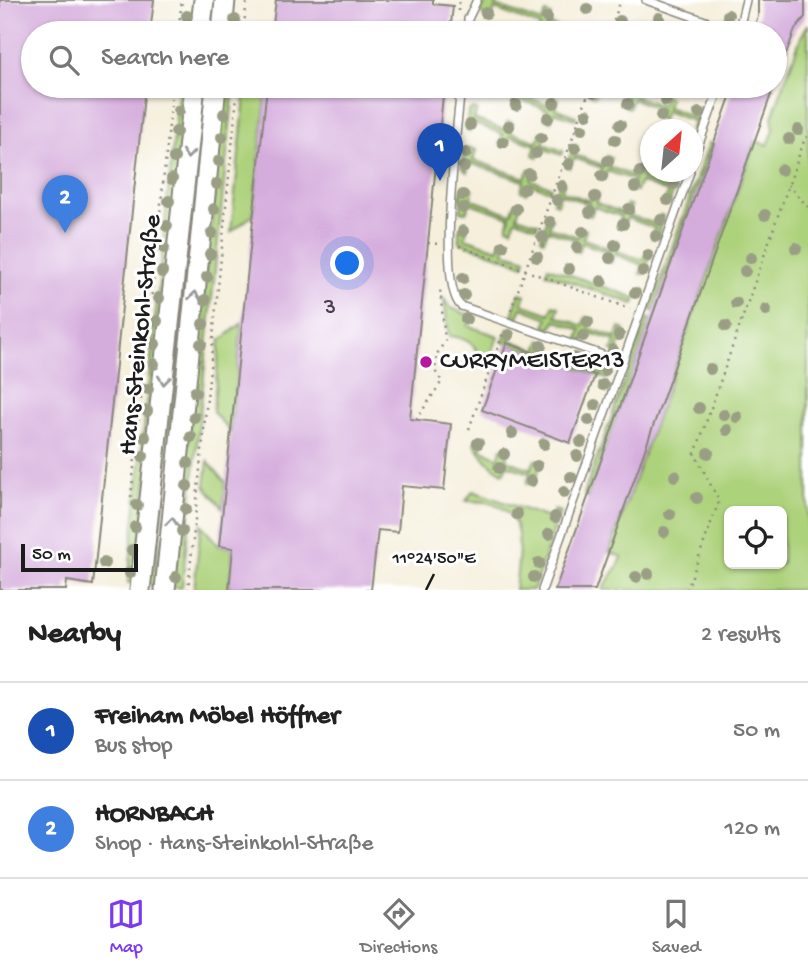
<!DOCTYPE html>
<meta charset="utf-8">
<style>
body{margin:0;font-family:"Gochi Hand",sans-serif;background:#f2f2f2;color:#222}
.controls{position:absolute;right:21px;bottom:21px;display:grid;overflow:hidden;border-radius:10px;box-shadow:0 2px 5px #0004}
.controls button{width:63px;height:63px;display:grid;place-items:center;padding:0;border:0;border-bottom:2px solid #e0e0e0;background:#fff;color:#222;font:35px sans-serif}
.compass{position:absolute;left:640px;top:119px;width:63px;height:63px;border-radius:50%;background:#fff;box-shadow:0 2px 5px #0004;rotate:27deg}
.scale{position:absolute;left:21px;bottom:18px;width:117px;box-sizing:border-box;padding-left:7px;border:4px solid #1c1c1c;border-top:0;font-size:19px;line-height:24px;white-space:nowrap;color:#1c1c1c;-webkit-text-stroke:5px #fff;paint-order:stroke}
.you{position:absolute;left:348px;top:264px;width:24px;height:24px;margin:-18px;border:5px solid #fff;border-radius:50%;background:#1a73e8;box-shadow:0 0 0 10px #1a73e833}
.badge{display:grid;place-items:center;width:46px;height:46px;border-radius:50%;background:#7c3aed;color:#fff;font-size:23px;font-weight:700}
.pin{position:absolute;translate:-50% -58px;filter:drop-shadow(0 2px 4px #0008)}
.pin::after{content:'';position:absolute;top:37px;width:24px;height:21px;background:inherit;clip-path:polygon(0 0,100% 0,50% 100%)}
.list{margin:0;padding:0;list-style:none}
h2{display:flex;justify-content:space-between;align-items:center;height:91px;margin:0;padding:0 28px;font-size:30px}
h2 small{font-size:23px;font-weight:400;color:#767676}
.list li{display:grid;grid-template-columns:46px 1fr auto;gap:21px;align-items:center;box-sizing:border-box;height:98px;padding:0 28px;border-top:2px solid #e0e0e0}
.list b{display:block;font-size:26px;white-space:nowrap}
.list p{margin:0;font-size:23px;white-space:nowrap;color:#767676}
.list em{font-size:23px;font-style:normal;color:#767676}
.icon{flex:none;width:38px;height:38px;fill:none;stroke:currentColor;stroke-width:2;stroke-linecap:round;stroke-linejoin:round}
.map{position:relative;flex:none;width:808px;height:590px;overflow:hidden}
.search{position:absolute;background:#fff;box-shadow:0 2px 5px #0004;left:21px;right:21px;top:21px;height:77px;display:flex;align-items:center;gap:18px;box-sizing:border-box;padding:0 24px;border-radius:38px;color:#767676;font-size:26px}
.sheet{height:287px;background:#fff}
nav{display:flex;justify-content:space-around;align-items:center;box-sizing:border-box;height:98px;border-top:2px solid #e0e0e0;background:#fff;font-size:19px;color:#767676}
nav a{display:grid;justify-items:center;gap:4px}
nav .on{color:#7c3aed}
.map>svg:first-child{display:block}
</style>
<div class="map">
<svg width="808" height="590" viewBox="0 0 808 590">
<rect width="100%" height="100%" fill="#fff"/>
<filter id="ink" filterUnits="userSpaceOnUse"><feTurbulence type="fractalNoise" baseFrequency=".0143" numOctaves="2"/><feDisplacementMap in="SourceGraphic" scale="14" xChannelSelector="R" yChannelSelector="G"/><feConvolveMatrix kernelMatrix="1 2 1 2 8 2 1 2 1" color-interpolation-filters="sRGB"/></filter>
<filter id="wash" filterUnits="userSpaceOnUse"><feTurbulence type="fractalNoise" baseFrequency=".00686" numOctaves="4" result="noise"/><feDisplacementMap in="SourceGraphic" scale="28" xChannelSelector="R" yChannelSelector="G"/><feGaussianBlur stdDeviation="1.57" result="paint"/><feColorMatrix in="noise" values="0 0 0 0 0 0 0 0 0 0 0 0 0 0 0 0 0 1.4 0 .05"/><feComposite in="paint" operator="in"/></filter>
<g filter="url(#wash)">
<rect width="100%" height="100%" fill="#f5efdc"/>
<path fill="#add27b" stroke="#64774c" stroke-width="2" fill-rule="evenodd" d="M487,0h11l-2,6 46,16 4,-9 5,2 -3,9 27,9h-13l-16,-5 -2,5h-6l2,-7 -45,-17 -4,10 -7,-2 -3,-6z
M808,24v566h-205c5,-13 14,-18 19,-33l-13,-5 146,-411 13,4 6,-15 -2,-13 29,-80zM729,511h53v53h-53z
M179,86h9l-52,498 -8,-1z
M202,86h6l-51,482 3,7 -1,11 -13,-2 8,-17z
M226,86h8l-52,500 -1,2 -8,-1z
M246,86h10l10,11 -13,118 -22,17z
M482,86h10l25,8 5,-8 4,1 -3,9 27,10 3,-9 6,2 -4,9 21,8 -1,3 -21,-7 -3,9 -6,-2 3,-9 -26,-10 -4,10 -6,-2 3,-10z
M595,86h11l23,8 3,-8h5l-3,10 27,9 4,-9 5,2 -3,9 27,10 4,-9 5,3 -8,20h-2l-2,-2 2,-8 -28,-10 -3,9 -5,-2 3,-9 -27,-10 -4,9 -5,-2 3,-9 -28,-10 -4,9 -4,-1z
M471,109l6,1 -3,9 30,11 4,-9 5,2 -3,9 27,10 4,-9 5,2 -3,9 20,7 -1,4 -20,-7 -4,9 -5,-2 3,-10 -26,-9 -4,10 -6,-2 3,-10 -30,-11 -4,9 -3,-2 2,-17z
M709,143l4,1 -59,167 -4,-1z
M574,145l3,1 -2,9 28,10 4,-9 4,2 -2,9 27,10 3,-9 5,1 -3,9 28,10 3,-9 4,1 -6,22h-5l3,-10 -28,-10 -4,9 -5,-2 3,-9 -27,-9 -3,9 -5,-2 3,-10 -28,-10 -4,10 -4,-2z
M468,147l8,3 -3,10 52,18 4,-9 5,2 -3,9 20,7 -1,4 -20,-7 -4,9 -5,-2 3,-10 -54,-18 -3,9 -5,-4 2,-14z
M560,181l4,1 -2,9 28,10 4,-9 4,2 -2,9 27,10 4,-9 4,2 -3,9 28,9 4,-9 3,1 -6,22h-5l3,-10 -28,-10 -4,9 -5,-2 3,-9 -27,-9 -3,9 -5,-2 3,-10 -29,-10 -3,10 -4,-2z
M465,187l8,3 -2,9 40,15 4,-10 5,2 -3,10 21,7 -1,4 -21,-8 -4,10 -5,-2 3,-10 -40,-14 -4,9 -5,-1v-20z
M548,217l4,1 -3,9 29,10 4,-9 4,2 -3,9 28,10 4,-9 4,1 -3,10 28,9 3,-9 4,2 -7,21h-4l3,-9 -29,-11 -3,9 -5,-1 3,-10 -27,-9 -4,9 -5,-2 3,-10 -28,-10 -4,10 -3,-2z
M464,227l3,1 -2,10 33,11 4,-9 5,2 -3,10 22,7 -2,6 -65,-23v-13z
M548,267l88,31 -2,6 -88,-31z
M520,293l5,2 -3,9 28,10 3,-9 6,2 -3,9 27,10 3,-9 6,2 -3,9 27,10 4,-10 5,2 -8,22 -5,-1 3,-10 -27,-9 -4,9 -6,-2 3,-9 -26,-10 -4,9 -6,-2 3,-9 -26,-10 -4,9 -6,-2z
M444,299l7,9 21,8 -4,10 30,10 -10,29 -8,-2c-2,-19 -13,-25 -31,-27z
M647,318l4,2 -63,178 -4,-4z
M242,323l-11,110 -18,-21 7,-71z
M508,329l5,2 -3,9 27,10 4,-10 5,2 -3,10 27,10 4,-10 4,2 -3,10 28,10 4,-10 5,2 -5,13 -104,-37z
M477,439l7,3 -3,7 17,9 4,-10 7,2 -3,10 25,9 4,-9 7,2 -9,23 -6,-2 3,-10 -23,-8 -4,8c-13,-7 -21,-16 -29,-30z
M208,461l18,22 -3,25 -18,-22z
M473,491l78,28 3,-9 6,2 -27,78h-18c2,-27 15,-74 -21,-86 -8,-3 -19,-2 -28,-3z
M201,524l18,22 14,2 -4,42h-35z"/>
<g id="blocks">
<path fill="#d5addd" d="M0,0h154l-4,33h-117v53h112l-52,499 -26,-4 -1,9h-66z
M276,0h157v4l20,2 -3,27h-178z
M758,0h47v17l-10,12 -18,51 -2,-1v-46h-23l6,-17z
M267,86h177l-34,333 41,5 -7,66 -42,-4 -4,46 -20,-2 -7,60h-142l4,-42 -14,-2z
M734,86h40l-179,504h-40z
M507,343l88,32 -25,68 -88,-33z"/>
</g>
</g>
<g filter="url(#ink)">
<use href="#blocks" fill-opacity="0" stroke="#88867c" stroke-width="2"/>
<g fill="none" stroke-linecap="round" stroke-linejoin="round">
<g stroke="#88867c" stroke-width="10">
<path id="service" d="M646,0l93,33
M467,33l1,-14 9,-19
M738,33l8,-33
M461,86c-3,35 -25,200 0,220l162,56
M692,163l28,-77
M542,590l148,-418"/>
</g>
<g stroke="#88867c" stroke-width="23">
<path id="secondary" d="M200,33l4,-33
M222,33l3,-33
M140,590l55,-504
M165,590l51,-504"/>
</g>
<path stroke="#88867c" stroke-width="2.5" stroke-dasharray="2 5" stroke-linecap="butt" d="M458,11l1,-11
M178,33l4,-33
M243,33l4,-33
M609,33l12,-33
M788,185l20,22
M428,243l11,1
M459,246l171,63
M511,310l80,-224
M416,420l26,-39 -7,-10 2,-17 8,-13 -5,-52
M469,429l34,-96
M131,497l42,-411
M188,590l50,-504
M687,590l32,-89 -24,-47 110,-316 3,-2"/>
<use href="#service" stroke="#fff" stroke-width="7"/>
<use href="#secondary" stroke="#fff" stroke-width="19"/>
</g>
<g fill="#9a9e85">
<circle cx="587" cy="9" r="6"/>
<circle cx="486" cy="13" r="6"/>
<circle cx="728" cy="15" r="6"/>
<circle cx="187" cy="16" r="6"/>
<circle cx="547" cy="18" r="6"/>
<circle cx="659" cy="18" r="6"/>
<circle cx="235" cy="20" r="6"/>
<circle cx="620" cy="21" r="6"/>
<circle cx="594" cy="92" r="6"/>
<circle cx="706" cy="92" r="6"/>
<circle cx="666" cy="101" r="6"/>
<circle cx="554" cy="103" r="6"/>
<circle cx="628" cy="104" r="6"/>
<circle cx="516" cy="105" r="6"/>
<circle cx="179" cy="111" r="6"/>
<circle cx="699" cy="113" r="6"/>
<circle cx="224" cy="114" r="6"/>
<circle cx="587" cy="114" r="6"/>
<circle cx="661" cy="116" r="6"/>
<circle cx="548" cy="118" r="6"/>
<circle cx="470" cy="125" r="6"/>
<circle cx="620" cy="125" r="6"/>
<circle cx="509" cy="126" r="6"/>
<circle cx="582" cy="129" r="6"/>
<circle cx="798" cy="130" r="6"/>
<circle cx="176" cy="132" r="6"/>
<circle cx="222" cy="137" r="6"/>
<circle cx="541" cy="138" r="6"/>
<circle cx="789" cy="139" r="6"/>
<circle cx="615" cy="140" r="6"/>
<circle cx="503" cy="142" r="6"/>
<circle cx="575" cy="148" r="6"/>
<circle cx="466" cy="153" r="6"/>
<circle cx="536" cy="153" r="6"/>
<circle cx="174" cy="158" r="6"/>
<circle cx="219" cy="161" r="6"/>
<circle cx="608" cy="161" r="6"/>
<circle cx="569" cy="164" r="6"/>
<circle cx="464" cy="167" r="6"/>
<circle cx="781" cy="170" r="6"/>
<circle cx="640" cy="172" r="6"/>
<circle cx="529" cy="174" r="6"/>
<circle cx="602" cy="176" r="6"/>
<circle cx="172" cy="179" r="6"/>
<circle cx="217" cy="184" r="6"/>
<circle cx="674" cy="184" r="6"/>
<circle cx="562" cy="186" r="6"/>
<circle cx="635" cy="187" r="6"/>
<circle cx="524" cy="189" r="6"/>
<circle cx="463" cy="195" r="6"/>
<circle cx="595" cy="197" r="6"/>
<circle cx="557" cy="200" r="6"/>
<circle cx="668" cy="200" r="6"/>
<circle cx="169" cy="201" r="6"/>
<circle cx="463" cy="208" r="6"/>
<circle cx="214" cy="209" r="6"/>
<circle cx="516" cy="209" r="6"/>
<circle cx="629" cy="209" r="6"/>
<circle cx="590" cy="212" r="6"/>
<circle cx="765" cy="215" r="6"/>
<circle cx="661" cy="220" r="6"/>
<circle cx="550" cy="222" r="6"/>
<circle cx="623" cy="224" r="6"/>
<circle cx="167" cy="226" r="6"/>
<circle cx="463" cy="231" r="6"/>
<circle cx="583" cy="232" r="6"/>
<circle cx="212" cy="233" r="6"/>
<circle cx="656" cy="236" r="6"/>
<circle cx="543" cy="237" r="6"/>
<circle cx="615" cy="245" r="6"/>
<circle cx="503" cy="246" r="6"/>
<circle cx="577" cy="247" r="6"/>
<circle cx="164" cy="248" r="6"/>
<circle cx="796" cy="248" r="6"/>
<circle cx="210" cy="254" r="6"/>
<circle cx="648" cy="256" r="6"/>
<circle cx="537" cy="257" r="6"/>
<circle cx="610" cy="258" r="6"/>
<circle cx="751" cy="258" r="6"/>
<circle cx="569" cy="269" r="6"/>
<circle cx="643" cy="271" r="6"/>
<circle cx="745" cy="271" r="6"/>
<circle cx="162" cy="272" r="6"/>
<circle cx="207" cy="277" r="6"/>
<circle cx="463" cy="278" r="6"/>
<circle cx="602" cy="281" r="6"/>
<circle cx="635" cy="293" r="6"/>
<circle cx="464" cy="295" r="6"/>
<circle cx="159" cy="298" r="6"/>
<circle cx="205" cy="300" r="6"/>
<circle cx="736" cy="303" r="6"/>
<circle cx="766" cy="310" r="6"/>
<circle cx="466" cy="319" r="6"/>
<circle cx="157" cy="321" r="6"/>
<circle cx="588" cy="322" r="6"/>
<circle cx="203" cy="324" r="6"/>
<circle cx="726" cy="326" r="6"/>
<circle cx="509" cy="335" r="6"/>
<circle cx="619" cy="335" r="6"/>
<circle cx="583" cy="336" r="6"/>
<circle cx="155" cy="344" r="6"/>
<circle cx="201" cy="344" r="6"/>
<circle cx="541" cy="346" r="6"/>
<circle cx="613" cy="350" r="6"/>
<circle cx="575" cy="358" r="6"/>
<circle cx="154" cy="364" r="6"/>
<circle cx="710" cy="369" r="6"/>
<circle cx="605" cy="370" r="6"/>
<circle cx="603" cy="385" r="6"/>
<circle cx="148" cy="389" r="6"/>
<circle cx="195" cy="392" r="6"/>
<circle cx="595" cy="405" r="6"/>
<circle cx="699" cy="408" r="6"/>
<circle cx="147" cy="411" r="6"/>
<circle cx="724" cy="415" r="6"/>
<circle cx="194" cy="417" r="6"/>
<circle cx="737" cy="417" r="6"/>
<circle cx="589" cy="420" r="6"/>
<circle cx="727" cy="430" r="6"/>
<circle cx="512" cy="433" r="6"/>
<circle cx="145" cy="437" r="6"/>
<circle cx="191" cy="437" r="6"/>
<circle cx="581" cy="442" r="6"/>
<circle cx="478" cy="443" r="6"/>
<circle cx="544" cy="444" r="6"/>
<circle cx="708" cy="453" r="6"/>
<circle cx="504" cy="454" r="6"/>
<circle cx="143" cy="456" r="6"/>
<circle cx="577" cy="456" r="6"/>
<circle cx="188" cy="463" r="6"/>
<circle cx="537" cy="466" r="6"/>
<circle cx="499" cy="468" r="6"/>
<circle cx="675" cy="476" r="6"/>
<circle cx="571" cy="477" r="6"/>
<circle cx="531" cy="481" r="6"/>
<circle cx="187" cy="486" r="6"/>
<circle cx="564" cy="492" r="6"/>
<circle cx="697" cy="498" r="6"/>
<circle cx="137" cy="505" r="6"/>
<circle cx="186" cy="509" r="6"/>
<circle cx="517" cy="514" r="6"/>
<circle cx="670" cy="514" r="6"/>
<circle cx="555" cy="517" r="6"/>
<circle cx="135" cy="527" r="6"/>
<circle cx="182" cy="531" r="6"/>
<circle cx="664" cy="532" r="6"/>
<circle cx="549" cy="534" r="6"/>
<circle cx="132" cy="550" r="6"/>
<circle cx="104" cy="563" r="6"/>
<circle cx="539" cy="563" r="6"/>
<circle cx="130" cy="573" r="6"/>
<circle cx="648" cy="574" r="6"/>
<circle cx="176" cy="577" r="6"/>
<circle cx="534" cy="577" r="6"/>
<circle cx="636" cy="577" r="6"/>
</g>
<defs><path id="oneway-chevron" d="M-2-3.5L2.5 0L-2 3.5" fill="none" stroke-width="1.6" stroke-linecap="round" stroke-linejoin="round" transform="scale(1.75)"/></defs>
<g stroke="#999">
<use href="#oneway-chevron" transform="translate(188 154) rotate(96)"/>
<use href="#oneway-chevron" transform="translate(195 296) rotate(-84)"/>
<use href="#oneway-chevron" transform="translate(164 380) rotate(96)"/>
<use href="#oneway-chevron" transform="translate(172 522) rotate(-84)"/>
</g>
</g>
<path fill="none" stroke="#1c1c1c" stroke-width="2.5" d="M426,590l8,-16"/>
<circle fill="#b5179e" stroke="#fff" stroke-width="2.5" cx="426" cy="362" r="7"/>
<g text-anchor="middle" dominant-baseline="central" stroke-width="6" stroke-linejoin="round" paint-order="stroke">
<g font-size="23" fill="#4a404c">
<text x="330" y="308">3</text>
</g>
<g font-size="26" fill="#1c1c1c" stroke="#fff">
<text transform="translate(142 335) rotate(-84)">Hans-Steinkohl-Straße</text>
</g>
<g font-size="26" fill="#1c1c1c" stroke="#fff" text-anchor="start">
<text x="440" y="362">CURRYMEISTER13</text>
</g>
</g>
<g font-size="18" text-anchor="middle" fill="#1c1c1c" stroke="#fff" stroke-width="6" stroke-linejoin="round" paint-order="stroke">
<text x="434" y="563">11°24'50"E</text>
</g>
</svg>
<div class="controls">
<button><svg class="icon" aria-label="locate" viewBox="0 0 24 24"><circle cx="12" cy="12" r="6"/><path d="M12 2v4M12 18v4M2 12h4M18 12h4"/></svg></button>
</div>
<svg class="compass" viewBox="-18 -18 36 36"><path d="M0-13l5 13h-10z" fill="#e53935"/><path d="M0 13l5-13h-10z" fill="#767676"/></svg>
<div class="scale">50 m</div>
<div class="you"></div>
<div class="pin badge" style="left:440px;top:181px;background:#1a4fb4">1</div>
<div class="pin badge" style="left:65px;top:233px;background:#3f7fe0">2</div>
<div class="search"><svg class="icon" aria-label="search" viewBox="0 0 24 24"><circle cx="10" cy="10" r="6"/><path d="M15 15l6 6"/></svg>Search here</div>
</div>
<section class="sheet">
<h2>Nearby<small>2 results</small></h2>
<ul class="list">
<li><span class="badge" style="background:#1a4fb4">1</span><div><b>Freiham Möbel Höffner</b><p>Bus stop</p></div><em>50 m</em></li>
<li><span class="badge" style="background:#3f7fe0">2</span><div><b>HORNBACH</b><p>Shop · Hans-Steinkohl-Straße</p></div><em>120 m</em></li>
</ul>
</section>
<nav>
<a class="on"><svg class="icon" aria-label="map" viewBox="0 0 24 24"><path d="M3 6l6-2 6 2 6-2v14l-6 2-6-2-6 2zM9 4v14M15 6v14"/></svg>Map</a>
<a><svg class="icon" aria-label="directions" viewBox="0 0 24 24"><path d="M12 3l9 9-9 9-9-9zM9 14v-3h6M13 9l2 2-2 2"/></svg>Directions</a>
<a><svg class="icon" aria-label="saved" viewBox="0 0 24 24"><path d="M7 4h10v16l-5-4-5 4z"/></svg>Saved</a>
</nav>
